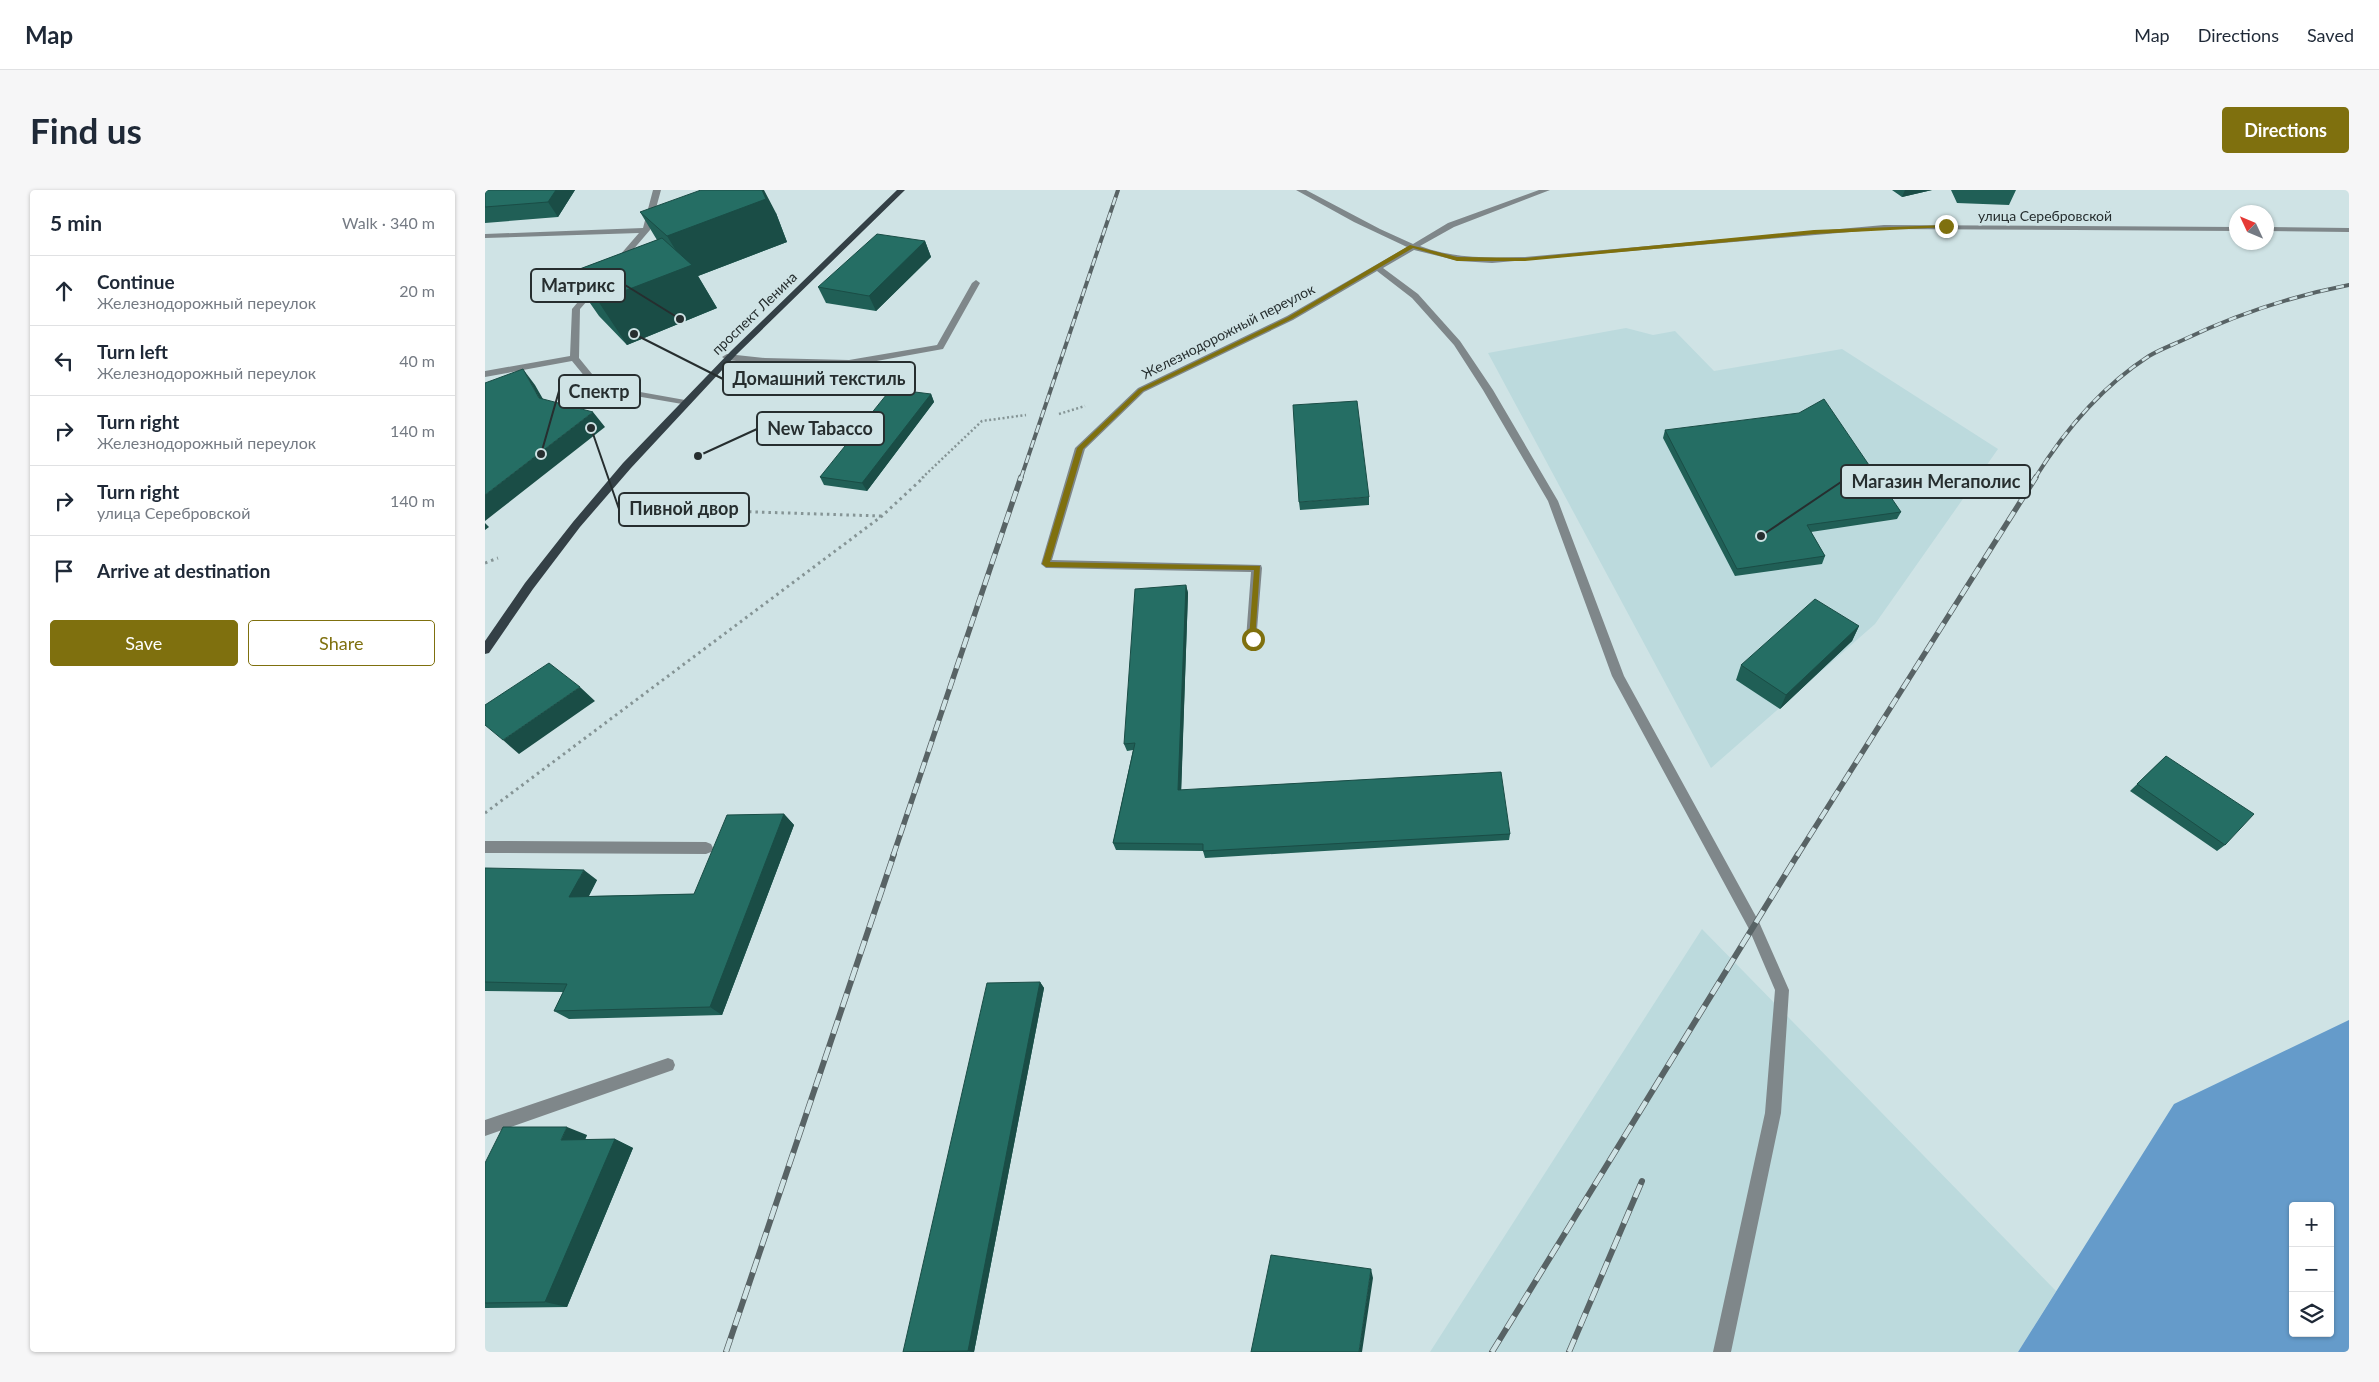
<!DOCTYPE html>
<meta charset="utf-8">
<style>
body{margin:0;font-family:Lato,sans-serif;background:#f6f6f7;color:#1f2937}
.controls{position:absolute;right:15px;bottom:15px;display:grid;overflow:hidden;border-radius:5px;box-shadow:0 1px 4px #0004}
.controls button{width:45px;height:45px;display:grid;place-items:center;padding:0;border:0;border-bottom:1px solid #e0e1e3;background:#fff;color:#1f2937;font:25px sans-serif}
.compass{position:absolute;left:1744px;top:15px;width:45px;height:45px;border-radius:50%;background:#fff;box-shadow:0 1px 4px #0004;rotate:314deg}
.stop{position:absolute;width:15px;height:15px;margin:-11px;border:4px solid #7f700e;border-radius:50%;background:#fff}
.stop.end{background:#7f700e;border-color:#fff;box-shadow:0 1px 5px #0008}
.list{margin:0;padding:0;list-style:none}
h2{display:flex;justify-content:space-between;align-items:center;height:65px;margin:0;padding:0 20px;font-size:21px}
h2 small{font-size:16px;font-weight:400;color:#747a83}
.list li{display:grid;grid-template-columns:32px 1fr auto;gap:15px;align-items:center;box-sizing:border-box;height:70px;padding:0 20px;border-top:1px solid #e0e1e3}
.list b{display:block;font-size:19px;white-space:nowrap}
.list p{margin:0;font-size:16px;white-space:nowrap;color:#747a83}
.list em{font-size:16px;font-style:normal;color:#747a83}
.actions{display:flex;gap:10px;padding:15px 20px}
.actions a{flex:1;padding:11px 0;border:1px solid #7f700e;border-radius:5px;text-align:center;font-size:18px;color:#7f700e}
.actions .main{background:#7f700e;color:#fff}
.icon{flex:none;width:28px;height:28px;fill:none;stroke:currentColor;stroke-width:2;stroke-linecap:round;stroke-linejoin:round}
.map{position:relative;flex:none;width:1864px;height:1162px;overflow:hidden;border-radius:5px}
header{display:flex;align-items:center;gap:30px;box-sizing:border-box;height:70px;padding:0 25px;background:#fff;border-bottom:1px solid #e0e1e3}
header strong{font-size:24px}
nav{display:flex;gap:28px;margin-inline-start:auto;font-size:18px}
.intro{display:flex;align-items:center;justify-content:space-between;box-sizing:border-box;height:120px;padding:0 30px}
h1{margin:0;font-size:35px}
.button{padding:12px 22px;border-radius:5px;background:#7f700e;color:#fff;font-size:18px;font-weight:700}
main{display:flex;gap:30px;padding:0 30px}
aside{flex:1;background:#fff;border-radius:5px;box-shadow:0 1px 4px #0004}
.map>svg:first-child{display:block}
</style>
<header>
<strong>Map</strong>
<nav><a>Map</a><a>Directions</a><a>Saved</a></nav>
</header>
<div class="intro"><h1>Find us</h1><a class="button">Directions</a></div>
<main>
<aside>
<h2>5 min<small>Walk · 340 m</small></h2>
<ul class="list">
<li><svg class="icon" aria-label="ahead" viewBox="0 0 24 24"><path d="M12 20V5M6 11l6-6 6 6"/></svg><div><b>Continue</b><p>Железнодорожный переулок</p></div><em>20 m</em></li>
<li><svg class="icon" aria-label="left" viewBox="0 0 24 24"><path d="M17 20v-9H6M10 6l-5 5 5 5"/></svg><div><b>Turn left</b><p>Железнодорожный переулок</p></div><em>40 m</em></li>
<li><svg class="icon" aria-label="right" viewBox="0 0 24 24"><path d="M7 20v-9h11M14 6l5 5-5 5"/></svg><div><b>Turn right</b><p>Железнодорожный переулок</p></div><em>140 m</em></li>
<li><svg class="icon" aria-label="right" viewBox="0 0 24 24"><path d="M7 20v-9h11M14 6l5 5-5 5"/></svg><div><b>Turn right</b><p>улица Серебровской</p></div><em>140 m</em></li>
<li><svg class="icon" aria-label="arrive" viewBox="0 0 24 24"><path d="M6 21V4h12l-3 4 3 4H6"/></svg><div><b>Arrive at destination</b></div></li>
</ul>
<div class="actions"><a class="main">Save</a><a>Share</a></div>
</aside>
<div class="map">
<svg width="1864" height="1162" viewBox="0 0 1864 1162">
<rect width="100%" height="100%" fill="#cfe3e5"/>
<path fill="#bcdadd" d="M1141,138l27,7 22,-4 39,40 128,-22 156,100 -123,175 -164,144 -223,-415z
M1217,739l354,362 -38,61h-588z"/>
<path fill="#659bca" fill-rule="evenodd" d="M1864,830v332h-331l156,-248zM1808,1016h37v127h-37z"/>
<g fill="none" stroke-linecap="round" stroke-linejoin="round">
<path stroke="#859495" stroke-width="2.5" stroke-dasharray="2 2.5" stroke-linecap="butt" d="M574,224l26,-8
M437,288l60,-57 44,-6"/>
<path stroke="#859495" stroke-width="3" stroke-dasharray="2.5 4" stroke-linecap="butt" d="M147,318l249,8
M0,373l13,-5
M0,623l397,-297 42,-39"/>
<path fill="#7f878a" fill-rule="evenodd" d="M168,0h8l-11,40 -30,35 -7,-2 26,-30 -154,5v-4l158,-6z
M811,0h10l74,39 33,15 35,-21 91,-33h11l-96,37 -34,19c35,13 69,12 105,11l359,-32 353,2v4l-353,-2 -392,34 -33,-2 -45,-11 -31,18 35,26 42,47 33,49 65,111 66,175 135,246 30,68 -8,123 -50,239h-18l52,-239 10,-123 -26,-61 -137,-253 -64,-175 -65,-111 -29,-45 -42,-47 -35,-27 -84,49 -149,72 -59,57 -33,111 209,5 1,3 -6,74h-8l-2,-3 5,-67 -205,-4 -5,-4 34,-116 63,-60 149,-72 120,-69 -53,-25z
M1782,37l82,1v4l-82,-1z
M491,90l4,3 -37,66 -94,17 -84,-2 -38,-4 -5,-3 5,-3 38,4 84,2 88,-15 35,-62z
M112,92l4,3 -21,24 -1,49 22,27 84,15 3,1v4l-93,-16 -23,-28 -87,16v-6l85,-15 2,-47 22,-26z
M0,651l221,1 5,2 2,4 -2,4 -5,2 -221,-1z
M183,868l5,2 2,5 -2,5 -188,66v-16z"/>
<path fill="#344046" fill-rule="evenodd" d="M412,0h8l-168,164 -106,114 -51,59 -47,62 -44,64 -4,1v-13l40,-58 48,-61 50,-59 108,-112z"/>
<g stroke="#586365" stroke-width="4">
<path id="rail-far2" d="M536,288l97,-288
M1550,288c30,-48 66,-91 114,-122 10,-6 23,-11 34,-16 52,-25 109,-44 166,-55"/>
</g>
<g stroke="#586365" stroke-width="5.5">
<path id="rail-far1" d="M408,666l128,-379
M1312,666l239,-379"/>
</g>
<g stroke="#586365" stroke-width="6">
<path id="rail" d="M241,1162l168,-498
M1007,1162l306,-498
M1084,1162l73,-171"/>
</g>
<use href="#rail-far2" stroke="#cfe3e5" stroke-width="2.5" stroke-dasharray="8" stroke-linecap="butt"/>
<use href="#rail-far1" stroke="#cfe3e5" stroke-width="4" stroke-dasharray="11" stroke-linecap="butt"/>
<use href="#rail" stroke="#cfe3e5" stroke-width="4.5" stroke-dasharray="14" stroke-linecap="butt"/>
</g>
<path fill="#205f56" d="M0,0h90l-17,27 -73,6z
M1407,0h40l-30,7z
M1466,0h65l-7,15 -52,-2z
M155,22l136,1 11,29 -89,34 19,32 -90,37 -28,-29 -30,-43 88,-33z
M440,51l6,16 -55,54 -50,-8 -8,-16z
M446,204l3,8 -67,89 -43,-6 -4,-8z
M1180,240l236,82 -4,7 -86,13 14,24 -3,8 -87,12 -72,-138z
M884,307v8l-69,5 -1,-8z
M701,395l2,8 -7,197 329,44 -1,6 -304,18 -2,-7 -87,-1 -3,-7 20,-93 -6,1 -3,-7z
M1374,436l-7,15 -72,68 -44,-29 5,-15z
M1681,566l59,89 -8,6 -87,-60z
M299,624l10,11 -72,190 -153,4 -15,-8 9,-19 -78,-1v-123l112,12 -8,16 105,-2z
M555,792l4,6 -70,364h-71z
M102,945l-2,5 30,-1 18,9 -66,159 -82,1v-145z"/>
<path fill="#1a4d46" d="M71,0h19l-17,27 -10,-15z
M277,0h2l12,23 11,29 -89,34 19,32 -90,37 -29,-44 88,-34 -19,-31z
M1420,0h27l-30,7z
M440,51l6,16 -55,54 -7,-15z
M38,179l12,16 16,28 -12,-15z
M446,204l3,8 -67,89 -5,-8z
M108,222l12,15 -120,94v-26z
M0,333l4,4 -4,3z
M701,395l2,8 -7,204 -3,-7z
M1374,436l-7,15 -72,68 6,-14z
M95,497l15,14 -76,53 -16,-14z
M299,624l10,11 -72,190 -12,-8z
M99,680l13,10 -14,27 -14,-10z
M555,792l4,6 -70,364h-2l-4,-1z
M82,937l20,8 -6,13 -20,-8z
M130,949l18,9 -66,159 -22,-5z
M886,1079l2,9 -11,74h-3z"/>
<path fill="#256e64" stroke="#1a4d46" d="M0,0h71l-8,12 -63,5z
M216,0h61l4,9 -99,37 -27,-24z
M392,44l48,7 -56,55 -51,-9z
M177,48l30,27 -94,36 -29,-28z
M38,179l16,29 54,14 -108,83v-112z
M406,199l40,5 -69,89 -42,-6z
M1339,209l77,113 -94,13 18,31 -88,13 -72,-139 134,-17z
M872,211l12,96 -70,5 -6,-97z
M701,395l-8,205 323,-18 9,62 -307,17v-7l-90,-1 22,-100 -11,1 11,-155z
M1330,409l44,27 -73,69 -45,-30z
M64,473l31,24 -77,53 -18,-15v-20z
M1681,566l88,58 -29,31 -88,-61z
M299,624l-74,193 -156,4 13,-27 -82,-2v-114l99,2 -15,27 125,-3 33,-79z
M555,792l-72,369 -65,1 84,-369z
M18,937h64l-6,13 54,-1 -70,163 -60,1v-140z
M786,1065l100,14 -12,83h-108z"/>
<path fill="#7f700e" d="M1461,35l1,2 -133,7 -289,27h-68l-44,-13 -121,71 -149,72 -60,58 -33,113 210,4 -5,75 -6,-2 5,-69 -208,-3 -4,-3 35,-116 62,-59 149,-72 122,-72 47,12 68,1 289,-28z"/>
<g text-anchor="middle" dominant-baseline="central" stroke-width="5" stroke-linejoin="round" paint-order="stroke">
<g font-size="14" fill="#262e2f" stroke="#cfe3e5">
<text x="1560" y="25">улица Серебровской</text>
<text transform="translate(269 123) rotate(-44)">проспект Ленина</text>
<text transform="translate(743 141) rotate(-27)">Железнодорожный переулок</text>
</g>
</g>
<path fill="none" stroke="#262e2f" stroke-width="2" d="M195 129L140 95M149 144L238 189M56 264L74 201M213 266L272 239M1276 346L1356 292M106 238L134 319"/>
<g fill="#262e2f" stroke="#cfe3e5" stroke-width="2">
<circle cx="195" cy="129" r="5"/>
<circle cx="149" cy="144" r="5"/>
<circle cx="56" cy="264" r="5"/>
<circle cx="213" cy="266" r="5"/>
<circle cx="1276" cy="346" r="5"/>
<circle cx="106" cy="238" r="5"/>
</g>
<g fill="#cfe3e5" stroke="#262e2f" stroke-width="2">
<rect x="46" y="79" width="94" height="33" rx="5"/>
<rect x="238" y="172" width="192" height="33" rx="5"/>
<rect x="74" y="185" width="81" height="33" rx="5"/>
<rect x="272" y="222" width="127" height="33" rx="5"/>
<rect x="1356" y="275" width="189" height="33" rx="5"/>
<rect x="134" y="303" width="130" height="33" rx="5"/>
</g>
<g font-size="18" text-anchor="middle" font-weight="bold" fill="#262e2f">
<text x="93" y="102">Матрикс</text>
<text x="334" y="195">Домашний текстиль</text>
<text x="114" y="208">Спектр</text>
<text x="335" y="245">New Tabacco</text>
<text x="1451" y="298">Магазин Мегаполис</text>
<text x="199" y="325">Пивной двор</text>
</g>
</svg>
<div class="controls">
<button>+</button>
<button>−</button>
<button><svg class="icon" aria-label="layers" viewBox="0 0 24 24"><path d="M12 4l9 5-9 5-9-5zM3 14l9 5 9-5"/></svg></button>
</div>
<svg class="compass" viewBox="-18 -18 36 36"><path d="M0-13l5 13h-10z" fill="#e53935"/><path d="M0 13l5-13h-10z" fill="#747a83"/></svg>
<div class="stop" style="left:768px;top:449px"></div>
<div class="stop end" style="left:1461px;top:36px"></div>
</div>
</main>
